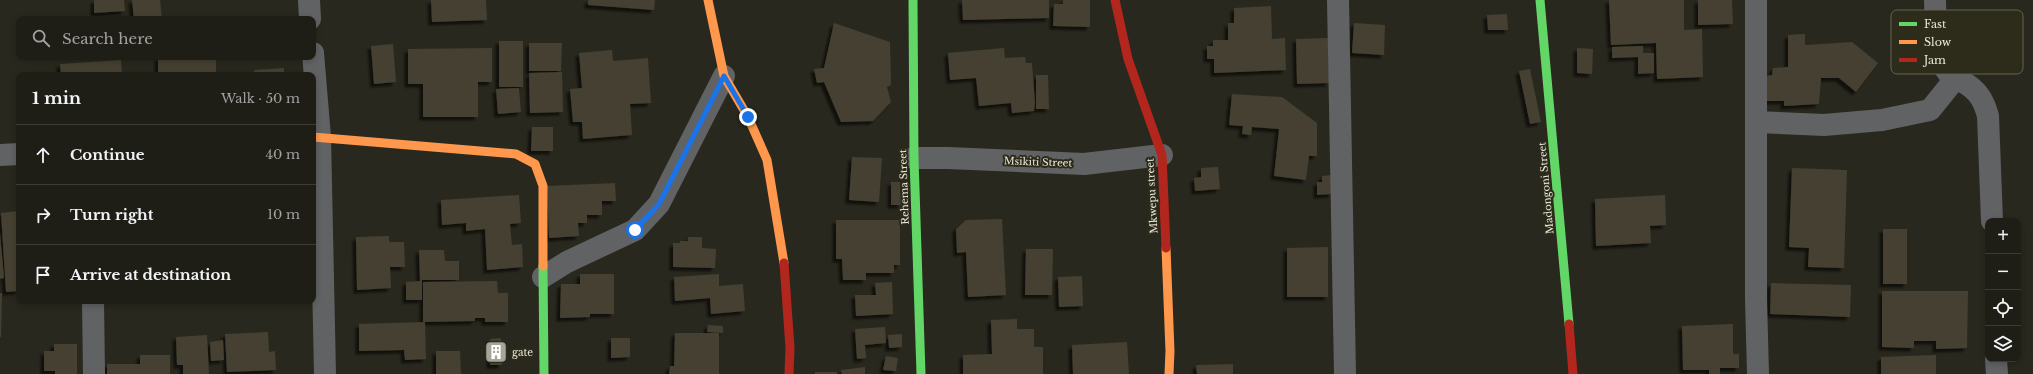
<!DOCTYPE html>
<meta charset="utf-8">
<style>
body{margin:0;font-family:"Libre Baskerville",serif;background:#2c2b23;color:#f1f3f6}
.controls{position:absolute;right:12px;bottom:12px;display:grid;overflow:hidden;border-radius:8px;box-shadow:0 2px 6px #0003}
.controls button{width:36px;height:36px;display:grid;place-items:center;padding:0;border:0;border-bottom:1px solid #3c3c35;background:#1f1e16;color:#f1f3f6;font:20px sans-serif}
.stop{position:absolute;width:12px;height:12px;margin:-9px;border:3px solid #1a73e8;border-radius:50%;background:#fff}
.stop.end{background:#1a73e8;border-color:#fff;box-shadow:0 1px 4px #0008}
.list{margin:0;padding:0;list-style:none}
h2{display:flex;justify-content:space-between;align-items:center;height:52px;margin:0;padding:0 16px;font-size:17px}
h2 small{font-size:13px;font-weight:400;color:#a1a2a1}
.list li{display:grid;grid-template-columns:26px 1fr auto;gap:12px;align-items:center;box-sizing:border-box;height:60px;padding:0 16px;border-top:1px solid #3c3c35}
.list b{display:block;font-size:15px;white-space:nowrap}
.list em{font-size:13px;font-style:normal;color:#a1a2a1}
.icon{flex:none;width:22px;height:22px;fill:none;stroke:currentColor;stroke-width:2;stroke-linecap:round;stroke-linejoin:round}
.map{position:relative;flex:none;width:2033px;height:374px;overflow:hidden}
.search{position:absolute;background:#1f1e16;box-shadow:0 2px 6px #0003;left:16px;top:16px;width:300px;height:44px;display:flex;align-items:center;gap:10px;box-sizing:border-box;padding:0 14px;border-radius:8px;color:#a1a2a1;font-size:15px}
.panel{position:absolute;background:#1f1e16;box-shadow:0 2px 6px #0003;left:16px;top:72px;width:300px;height:232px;border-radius:8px}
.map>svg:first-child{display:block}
</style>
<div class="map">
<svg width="2033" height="374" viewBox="0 0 2033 374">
<defs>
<filter id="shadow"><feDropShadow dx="-3.5" dy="3.5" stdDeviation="1" flood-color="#0009"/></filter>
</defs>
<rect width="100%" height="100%" fill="#29281e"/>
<path fill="#444130" filter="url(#shadow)" d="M94,0h30l1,11 -31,2z
M132,0h28l2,19h-28z
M431,0h55l1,20 -55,2z
M588,0h67l-1,10 -66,-5z
M962,0h87v18l-86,2z
M1063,0h27v27l-37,-1 1,-22h9z
M1609,0h75v30l18,-1 1,48 -46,2 -1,-36 -45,2z
M1698,0h34l1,24 -35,1z
M1271,6l1,33 13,-1 1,32 -72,3v-14h-7v-13h6v-6h15v-17h6v-15z
M1507,14l1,16h-20l-1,-15z
M834,23l56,19 1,43 -4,2 4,15 -18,19 -32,1 -17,-40 -7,1 -3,-14 10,-1z
M1354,23l31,2 -1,30 -32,-2z
M1805,34v11l47,-3 26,21 -22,29 -17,-14h-18l-2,26 -35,2v-5h-18l-2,-25 8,-1 1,-7 15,-1v-32z
M1328,38l1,45 -32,1 -1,-45z
M499,41h24v46h-24z
M529,43h33l-1,28h-32z
M393,44l3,38 -22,2 -3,-38z
M1643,46v7h11v20l-16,1v-17l-26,1v-11z
M492,48v34h-14v35h-55v-33h-15v-35z
M1004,48l1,10 20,-1 1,6h6l3,40 -1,8 -22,2 -1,-10 -32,3 -3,-28 -26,2 -2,-27z
M1577,48l16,1 -1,25 -15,-1z
M612,50l1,11 35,-3 3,45 -21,1 2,31 -49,4 -1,-17h-9l-3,-33 12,-1 -3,-35z
M158,57h58v18h-58z
M121,60l1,15h-61l-1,-11z
M284,68v7h-30v-5z
M1530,69l11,53 -11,2 -11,-53z
M562,72l1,40 -33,1 -1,-40z
M1036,75h12l1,34h-13z
M519,88l2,24 -23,2 -2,-25z
M1232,94l50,3 35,26v33h-8l-3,24 -32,-4 5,-47 -27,-2 -1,8 -9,-1 1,-8 -14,-1z
M532,127h21v24h-22z
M852,157l30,1 -3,44 -30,-2z
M1218,167l2,22 -25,2 -1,-13 7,-1v-9z
M1792,168l55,2 -3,98 -36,-1 1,-19 -20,-1z
M1332,175v19l-15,1v-13h5v-6z
M891,182h9l1,23h-10z
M615,183l1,18h-14v14h-15v8h-9l1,13 -30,2 -2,-52z
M519,195l2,28 -11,1 2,21 10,-1 1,23 -36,3 -2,-41 -19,2v-8l-24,2 -1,-25z
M1665,195l1,30 -16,1 1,17 -55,3 -1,-47z
M19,211v80l-13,1 -5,-79z
M1002,219l4,76 -38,2 -2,-45 -9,1 -1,-24 10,-9z
M836,220h64v45h-6v8h-28v7h-23l-1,-21h-6z
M1883,229h24v55h-24z
M0,233l4,45 -4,1z
M389,236v6h15l1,25h-15l1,21 -34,2 -1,-53z
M688,237h14v11l14,1 -1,19 -42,-1v-24h7v-2h8z
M1328,247v50h-41v-49z
M1026,249h27l-1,46h-27z
M419,250h25l1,11h14v19h-37v20h-16v-18l14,-1z
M580,274h34v40h-24v3l-30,1 1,-34h19z
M719,274v12l24,-2 2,27 -34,3 -1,-16 -35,3 -1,-24z
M1082,276l1,30 -24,1 -1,-30z
M497,281l1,12h10v29h-23v-4h-10v3l-52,1v-40z
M892,282l1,32 -37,2 -1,-21h21l-1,-12z
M1771,283l80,2 -1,32 -80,-3z
M1882,291h86l-1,57 -31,1v-8h-22v7l-32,-1z
M0,293h2l-1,44h-1z
M1017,319v10h17v18h9v27h-80v-19l29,-1 -1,-34z
M425,322l1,37 -21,1 -1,-10 -45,1v-27z
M1733,324v30h6v14h-19v6h-11v-4h-26l-1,-44z
M708,325l15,1v7l-16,-1z
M885,327l1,16 -21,2 1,13 -9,1 -2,-30z
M268,332l1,20 6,-1 1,19 -49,2 -2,-38z
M675,333h44v41h-50l1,-8h4z
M902,334v13l-13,1 -1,-13z
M207,335l2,39h-26v-9h-6l-1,-28z
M501,338l1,27h-12v-26z
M611,338h19v19l-19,1z
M223,340l1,20 -13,1 -1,-19z
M1127,342l2,32h-56l-1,-29z
M54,344h23v30h-22v-3h-11v-20h10z
M436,351h24l1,23h-25z
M140,355h30v19h-63v-10h33z
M1936,355v19h-55v-17z
M886,356l12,2 -2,13 -13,-1z
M1233,364v10h-36l-1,-9z
M865,367v7h-23l-1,-4z
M815,372h22v2h-22z"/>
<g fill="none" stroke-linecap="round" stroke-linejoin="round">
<path stroke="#616263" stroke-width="22" d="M309,0l1,19
M1338,0l7,374
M1756,0v299l2,75
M1935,0c1,22 -2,52 11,70 4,7 11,9 17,12 15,8 21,19 25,34l4,105
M313,53l7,84 5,237
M1757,122l67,3 58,-5 48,-10 25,-31
M0,155l19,-1
M914,158h34l136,6 78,-9
M543,277l24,-15 68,-32 24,-26 65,-128
M93,301l1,73
M1996,359l1,15"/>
<path stroke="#63d668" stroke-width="9" d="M913,0l1,158 7,216
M1540,0l29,324
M543,266l1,108"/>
<path stroke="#ff974d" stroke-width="9" d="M708,0l16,76 24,41 19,43 17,103
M313,137l203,17 19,10 8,22v80
M1166,248l4,103 -1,23"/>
<path stroke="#b3261e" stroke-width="9" d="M1115,0l13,59 34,96 4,93
M784,263l6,85 -1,26
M1569,324l4,50"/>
</g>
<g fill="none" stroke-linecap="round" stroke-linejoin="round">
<path stroke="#1a73e8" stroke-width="5" d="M635,230l24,-26 65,-128 24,41"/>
</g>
<defs>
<g id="building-square" transform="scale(1.15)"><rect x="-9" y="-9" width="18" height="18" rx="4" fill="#a6a59a" stroke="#2d2b19"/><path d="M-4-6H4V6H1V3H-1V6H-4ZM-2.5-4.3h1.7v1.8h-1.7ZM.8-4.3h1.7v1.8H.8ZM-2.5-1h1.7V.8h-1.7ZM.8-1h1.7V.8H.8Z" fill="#fff"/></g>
</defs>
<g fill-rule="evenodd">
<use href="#building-square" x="496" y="352"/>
</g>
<g text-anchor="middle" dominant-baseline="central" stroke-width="4" stroke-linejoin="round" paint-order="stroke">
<g font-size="10" fill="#e9e8dd" stroke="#2d2b19">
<text transform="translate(1038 162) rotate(2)">Msikiti Street</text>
<text transform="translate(904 187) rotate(-92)">Rehema Street</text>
<text transform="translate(1546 188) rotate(-95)">Madongoni Street</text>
<text transform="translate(1152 196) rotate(-93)">Mkwepu street</text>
</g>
<g font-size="10" fill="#e9e8dd" stroke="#2d2b19" text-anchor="start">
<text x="512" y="352">gate</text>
</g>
</g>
<rect x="1891" y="10" width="132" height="64" rx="6" fill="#2d2b19" stroke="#656454" stroke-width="1"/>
<rect x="1899" y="22" width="18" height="4" fill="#63d668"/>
<rect x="1899" y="40" width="18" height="4" fill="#ff974d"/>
<rect x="1899" y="58" width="18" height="4" fill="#b3261e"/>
<g font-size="11" fill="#e9e8dd">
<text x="1924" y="28">Fast</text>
<text x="1924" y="46">Slow</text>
<text x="1924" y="64">Jam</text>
</g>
</svg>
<div class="controls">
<button>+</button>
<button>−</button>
<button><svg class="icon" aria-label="locate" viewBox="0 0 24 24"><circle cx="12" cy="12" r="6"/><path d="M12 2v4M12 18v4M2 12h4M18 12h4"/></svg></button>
<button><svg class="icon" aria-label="layers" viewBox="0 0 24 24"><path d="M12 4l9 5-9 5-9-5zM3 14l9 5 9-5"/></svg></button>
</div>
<div class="stop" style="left:635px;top:230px"></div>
<div class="stop end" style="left:748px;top:117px"></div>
<div class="search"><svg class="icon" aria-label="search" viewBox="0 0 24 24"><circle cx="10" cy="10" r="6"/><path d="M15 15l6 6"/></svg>Search here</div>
<section class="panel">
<h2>1 min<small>Walk · 50 m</small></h2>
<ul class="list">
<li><svg class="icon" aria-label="ahead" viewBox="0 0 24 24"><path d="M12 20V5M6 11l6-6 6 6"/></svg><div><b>Continue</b></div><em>40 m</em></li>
<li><svg class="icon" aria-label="right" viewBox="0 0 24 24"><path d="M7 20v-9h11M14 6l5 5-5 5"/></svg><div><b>Turn right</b></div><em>10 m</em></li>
<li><svg class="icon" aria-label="arrive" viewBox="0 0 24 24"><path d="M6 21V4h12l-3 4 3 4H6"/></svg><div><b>Arrive at destination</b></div></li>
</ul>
</section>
</div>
